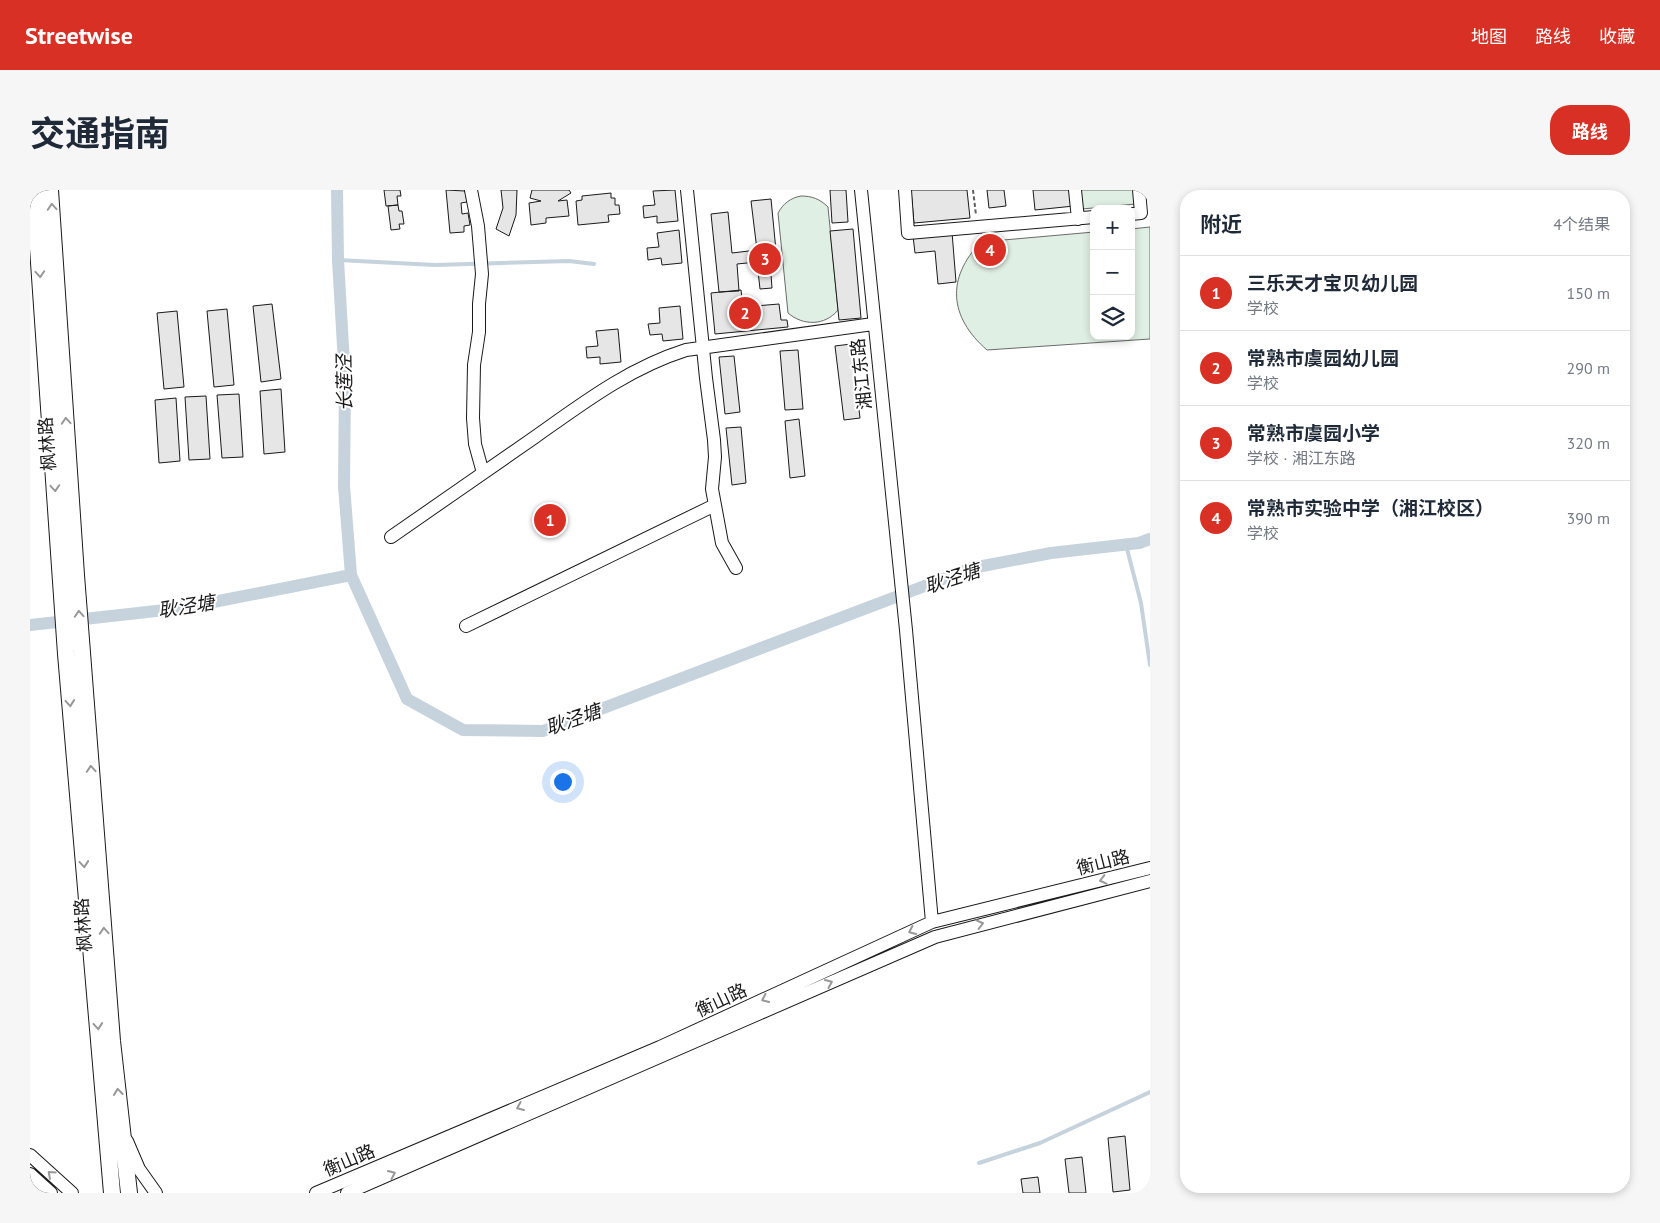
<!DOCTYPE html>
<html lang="zh">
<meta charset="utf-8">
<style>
body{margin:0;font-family:"PT Sans","Noto Sans SC",sans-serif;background:#f6f6f7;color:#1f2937}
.controls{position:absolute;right:15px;top:15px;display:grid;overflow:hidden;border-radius:10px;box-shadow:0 2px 8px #0003}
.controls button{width:45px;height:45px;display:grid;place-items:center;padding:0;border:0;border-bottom:1px solid #e0e1e3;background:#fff;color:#1f2937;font:25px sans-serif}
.you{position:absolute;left:532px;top:591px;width:18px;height:18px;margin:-12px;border:4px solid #fff;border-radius:50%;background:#1a73e8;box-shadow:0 0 0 8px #1a73e833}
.badge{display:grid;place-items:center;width:32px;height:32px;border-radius:50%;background:#d93025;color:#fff;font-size:16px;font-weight:700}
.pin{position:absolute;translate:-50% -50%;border:2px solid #fff;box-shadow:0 1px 5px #0006}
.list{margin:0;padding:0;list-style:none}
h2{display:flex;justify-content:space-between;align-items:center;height:65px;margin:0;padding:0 20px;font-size:21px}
h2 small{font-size:16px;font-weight:400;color:#747a83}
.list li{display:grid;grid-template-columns:32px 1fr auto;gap:15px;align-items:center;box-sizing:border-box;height:75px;padding:0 20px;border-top:1px solid #e0e1e3}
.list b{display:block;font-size:19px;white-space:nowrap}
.list p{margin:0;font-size:16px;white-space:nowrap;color:#747a83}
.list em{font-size:16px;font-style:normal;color:#747a83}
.icon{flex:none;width:28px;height:28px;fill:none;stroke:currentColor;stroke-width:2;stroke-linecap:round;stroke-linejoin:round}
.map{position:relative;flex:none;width:1120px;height:1003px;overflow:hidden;border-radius:20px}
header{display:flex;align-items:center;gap:30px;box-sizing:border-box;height:70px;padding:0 25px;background:#d93025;color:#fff}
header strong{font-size:24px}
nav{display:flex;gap:28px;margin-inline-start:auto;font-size:18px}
.intro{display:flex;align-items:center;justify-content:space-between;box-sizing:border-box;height:120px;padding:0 30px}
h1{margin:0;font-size:35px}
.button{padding:12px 22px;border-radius:20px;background:#d93025;color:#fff;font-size:18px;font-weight:700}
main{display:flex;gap:30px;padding:0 30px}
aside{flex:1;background:#fff;border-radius:20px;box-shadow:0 2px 8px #0003}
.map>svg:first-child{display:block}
</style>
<header>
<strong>Streetwise</strong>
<nav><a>地图</a><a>路线</a><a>收藏</a></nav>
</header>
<div class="intro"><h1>交通指南</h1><a class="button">路线</a></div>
<main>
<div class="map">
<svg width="1120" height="1003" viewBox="0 0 1120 1003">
<rect width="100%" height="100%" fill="#fff"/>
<path fill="#e0efe3" stroke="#6a6a6a" d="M1050,0h55l1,14 -54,5z
M771,6c11,0 19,3 27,11l10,103c-13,16 -35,16 -50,3l-10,-100c5,-9 12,-15 23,-17z
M1120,37v112l-163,11c-38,-33 -41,-72 -6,-108l113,-10v104h37v-107z"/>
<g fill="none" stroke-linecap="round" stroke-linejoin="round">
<path stroke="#c6d2dc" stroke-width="4" d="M308,70l97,5 134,-4 25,3
M1096,355l15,58 9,62
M949,973l61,-20 110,-51"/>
<path stroke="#c6d2dc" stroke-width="12" d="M307,0l1,70 7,121 -1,105 7,89
M0,435l153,-17 168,-33 56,124 56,31 80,1 429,-163 79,-15 88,-10 11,-4"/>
</g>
<path fill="#e6e6e6" stroke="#1a1a1a" d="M354,0h16l1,6h-4l1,9 -12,1z
M416,0l19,1 2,11 -6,1 1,11 6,-1 2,12 -6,1v6l-14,1z
M471,0h16l-1,25 -7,21 -13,-7 7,-21z
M502,0h37l2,3 -13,8 9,-1 2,16 -23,2v5l-15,2 -2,-22 12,-2 -11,-3z
M645,0l3,31 -21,2v-7l-13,2 -1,-12 12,-1 -2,-14z
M800,0h16l2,32 -16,1z
M881,0h56l3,28 -56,5z
M957,0h17l2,16 -17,2z
M1003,0h39l2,16 -39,4z
M581,3v5h4v7h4l1,9 -12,1 1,7 -31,3 -2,-24 6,-1v-4z
M741,9l6,62h-7l2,27 -12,1 -3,-27 -20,2 2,27 -20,1 -8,-78 17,-2 4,41 25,-3 -6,-49z
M368,15l1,6h3l2,13h-5l1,5 -9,1 -3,-24z
M823,39l8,89 -22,2 -9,-89z
M649,40l3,33 -20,2 -1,-7 -13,2 -1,-12 12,-1 -2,-14z
M922,42l4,50 -18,2 -3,-33 -20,2 -2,-17z
M711,100l2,17 36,-3 2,16h6l1,7 -73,7 -4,-41z
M242,114l9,75 -20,3 -8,-76z
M650,116l3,33 -20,2 -1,-7 -12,1 -2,-11 12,-1 -1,-15z
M197,119l7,76 -20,2 -7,-76z
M147,121l7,76 -20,2 -7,-76z
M588,139l3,33 -21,2v-7l-13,1 -1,-11 12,-1 -2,-15z
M821,154l9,74 -16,2 -9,-74z
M768,160l5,59 -18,1 -5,-59z
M704,166l6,56 -15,2 -6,-57z
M251,199l4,63 -21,2 -4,-63z
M209,204l4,63 -21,1 -5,-63z
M176,206l4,63 -21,1 -4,-63z
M146,208l4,63 -21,2 -4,-63z
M769,229l6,57 -15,2 -5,-57z
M711,237l5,56 -14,2 -6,-57z
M1095,946l5,54 -17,2 -5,-54z
M1052,967l4,36h-17l-4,-34z
M1008,987l2,16h-17l-2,-14z"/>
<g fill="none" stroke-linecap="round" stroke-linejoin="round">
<g stroke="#1a1a1a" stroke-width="14">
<path id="minor" d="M441,0l7,36 4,48 -3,30v28l-5,33 -1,53 2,26 8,29
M657,0l19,188 8,62 1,17 -3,32 10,54 14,25
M831,0l45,440 26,292
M875,0l3,43 186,-16
M1045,0l3,29
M1101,24l10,-1 -2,-23
M361,347c48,-33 96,-67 144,-100 48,-34 94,-69 151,-87l187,-26
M436,436l249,-121
M97,951l12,28 17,24
M0,965l42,38
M0,984l21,19
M286,1003l344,-146 272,-125 218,-54
M317,1003l588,-256 215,-56"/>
</g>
<g stroke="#1a1a1a" stroke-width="18">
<path id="major" d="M4,0l32,464 46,539
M20,0l26,385 36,466 17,152"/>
</g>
<path stroke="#5f5f5f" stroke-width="2" stroke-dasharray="4 2.5" stroke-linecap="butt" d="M943,0l3,25"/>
<use href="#minor" stroke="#fff" stroke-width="12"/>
<use href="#major" stroke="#fff" stroke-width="16"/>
</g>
<defs><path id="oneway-chevron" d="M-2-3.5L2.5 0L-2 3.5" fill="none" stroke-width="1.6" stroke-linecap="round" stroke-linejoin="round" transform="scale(1.25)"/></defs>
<g stroke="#989898">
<use href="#oneway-chevron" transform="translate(22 17) rotate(-94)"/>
<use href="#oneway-chevron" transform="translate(10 84) rotate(86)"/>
<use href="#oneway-chevron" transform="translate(36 231) rotate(-94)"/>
<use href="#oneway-chevron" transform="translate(25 298) rotate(86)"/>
<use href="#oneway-chevron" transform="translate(49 424) rotate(-94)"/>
<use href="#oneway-chevron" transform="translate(40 513) rotate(85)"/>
<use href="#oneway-chevron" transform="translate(61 579) rotate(-94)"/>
<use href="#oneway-chevron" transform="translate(54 674) rotate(85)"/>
<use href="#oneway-chevron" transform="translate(1073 690) rotate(166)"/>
<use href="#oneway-chevron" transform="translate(950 734) rotate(-14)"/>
<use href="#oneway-chevron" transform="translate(74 741) rotate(-94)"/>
<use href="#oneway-chevron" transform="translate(882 741) rotate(155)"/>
<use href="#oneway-chevron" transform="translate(799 793) rotate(-24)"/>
<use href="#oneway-chevron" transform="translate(735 809) rotate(155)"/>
<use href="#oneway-chevron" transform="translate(68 836) rotate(85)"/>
<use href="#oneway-chevron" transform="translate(88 902) rotate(-96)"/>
<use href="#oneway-chevron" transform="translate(490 917) rotate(157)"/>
<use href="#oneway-chevron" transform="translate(21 984) rotate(-138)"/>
<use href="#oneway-chevron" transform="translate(362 984) rotate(-24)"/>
</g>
<g text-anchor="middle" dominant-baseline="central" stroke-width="4" stroke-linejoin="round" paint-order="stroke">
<g font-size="18" fill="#1a1a1a" stroke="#fff">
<text transform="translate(831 184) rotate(-96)">湘江东路</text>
<text transform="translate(17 254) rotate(-94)">枫林路</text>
<text transform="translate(1073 672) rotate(-14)">衡山路</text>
<text transform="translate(53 735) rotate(-94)">枫林路</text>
<text transform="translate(691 810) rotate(-25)">衡山路</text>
<text transform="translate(319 970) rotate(-23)">衡山路</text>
</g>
<g font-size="19" font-style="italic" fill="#1a1a1a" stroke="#fff">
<text transform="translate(314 193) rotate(-91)">长莲泾</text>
<text transform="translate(922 388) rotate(-18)">耿泾塘</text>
<text transform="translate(156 416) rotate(-9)">耿泾塘</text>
<text transform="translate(543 529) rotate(-19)">耿泾塘</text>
</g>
</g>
</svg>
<div class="controls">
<button>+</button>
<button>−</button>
<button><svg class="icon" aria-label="layers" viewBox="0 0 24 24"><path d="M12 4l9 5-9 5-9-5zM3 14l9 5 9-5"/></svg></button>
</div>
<div class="you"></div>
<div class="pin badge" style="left:520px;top:330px">1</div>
<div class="pin badge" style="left:715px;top:123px">2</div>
<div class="pin badge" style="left:735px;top:69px">3</div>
<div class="pin badge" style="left:960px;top:60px">4</div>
</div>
<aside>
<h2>附近<small>4个结果</small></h2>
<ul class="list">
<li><span class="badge">1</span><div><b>三乐天才宝贝幼儿园</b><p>学校</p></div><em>150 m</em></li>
<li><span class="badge">2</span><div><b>常熟市虞园幼儿园</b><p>学校</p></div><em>290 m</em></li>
<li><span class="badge">3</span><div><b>常熟市虞园小学</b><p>学校 · 湘江东路</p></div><em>320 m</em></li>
<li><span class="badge">4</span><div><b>常熟市实验中学（湘江校区）</b><p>学校</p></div><em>390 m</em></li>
</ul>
</aside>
</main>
